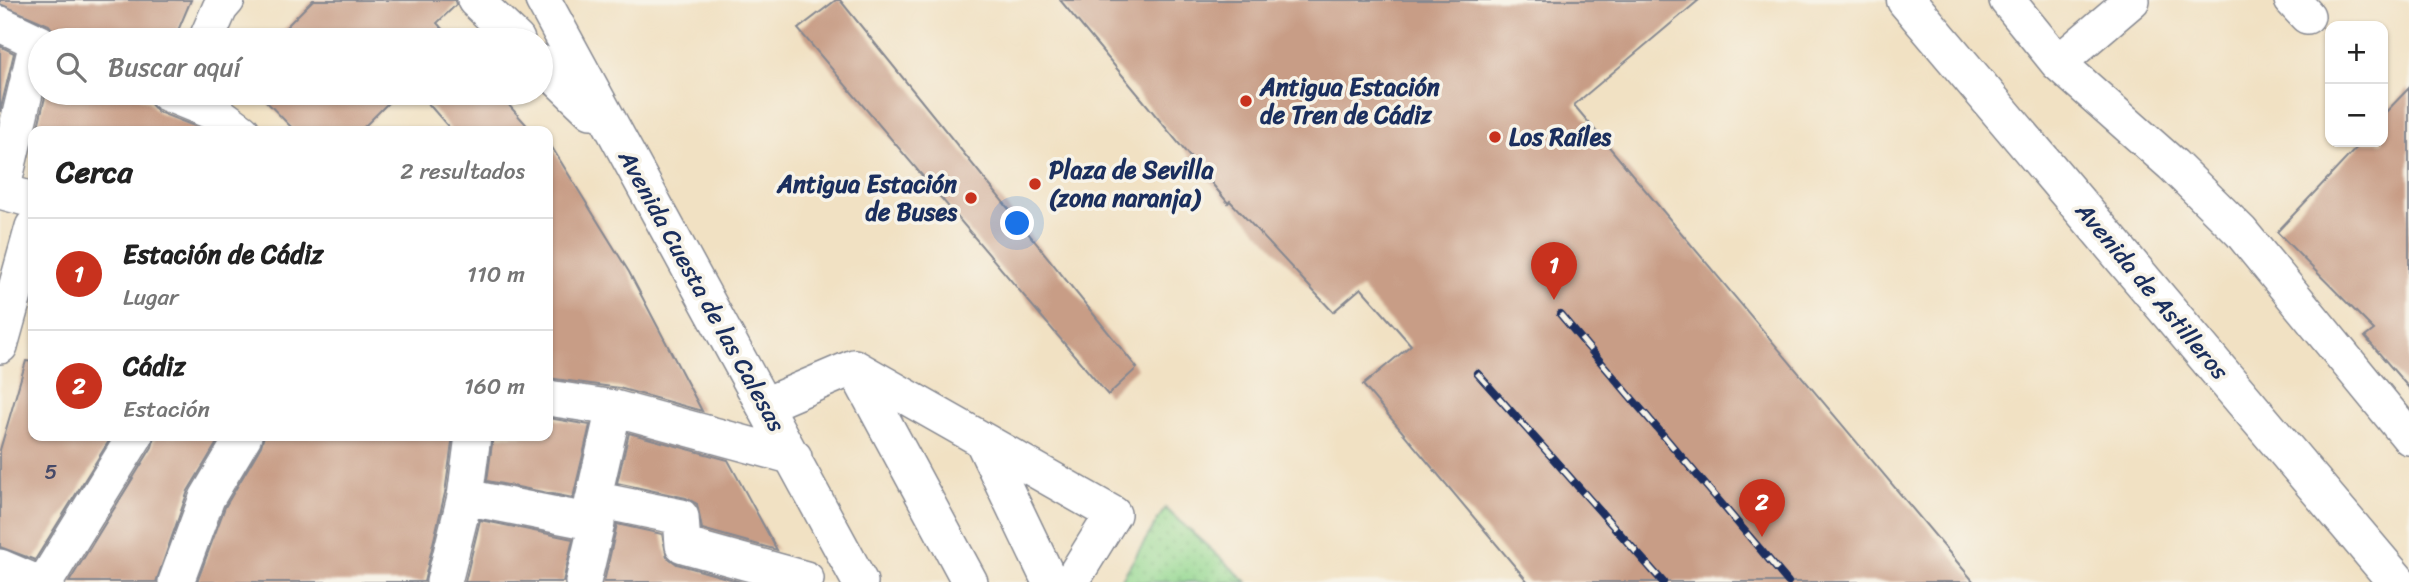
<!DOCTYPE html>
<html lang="es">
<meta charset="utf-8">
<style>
body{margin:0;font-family:Sriracha,sans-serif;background:#f2f2f2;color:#222}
.controls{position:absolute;right:21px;top:21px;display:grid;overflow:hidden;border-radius:14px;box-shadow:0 2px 5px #0004}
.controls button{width:63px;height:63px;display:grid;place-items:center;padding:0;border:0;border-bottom:2px solid #e0e0e0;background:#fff;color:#222;font:35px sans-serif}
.you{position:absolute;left:1018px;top:224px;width:24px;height:24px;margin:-18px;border:5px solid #fff;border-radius:50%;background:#1a73e8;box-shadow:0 0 0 10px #1a73e833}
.badge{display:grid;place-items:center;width:46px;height:46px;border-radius:50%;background:#c8321e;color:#fff;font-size:23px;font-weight:700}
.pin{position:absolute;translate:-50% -58px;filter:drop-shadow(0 2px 4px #0008)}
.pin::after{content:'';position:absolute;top:37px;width:24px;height:21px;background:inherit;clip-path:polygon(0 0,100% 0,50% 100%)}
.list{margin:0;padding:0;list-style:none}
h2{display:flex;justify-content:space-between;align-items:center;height:91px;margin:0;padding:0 28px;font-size:30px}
h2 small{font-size:23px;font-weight:400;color:#767676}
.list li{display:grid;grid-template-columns:46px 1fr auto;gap:21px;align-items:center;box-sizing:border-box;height:112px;padding:0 28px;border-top:2px solid #e0e0e0}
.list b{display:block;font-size:26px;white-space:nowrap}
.list p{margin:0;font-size:23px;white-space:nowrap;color:#767676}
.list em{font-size:23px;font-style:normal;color:#767676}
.icon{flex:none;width:38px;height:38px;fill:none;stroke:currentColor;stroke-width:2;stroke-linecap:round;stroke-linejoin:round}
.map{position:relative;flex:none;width:2409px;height:582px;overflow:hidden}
.search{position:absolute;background:#fff;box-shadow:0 2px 5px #0004;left:28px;top:28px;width:525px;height:77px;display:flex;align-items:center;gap:18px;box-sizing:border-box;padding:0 24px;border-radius:38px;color:#767676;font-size:26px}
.panel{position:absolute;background:#fff;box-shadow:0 2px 5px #0004;left:28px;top:126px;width:525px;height:315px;border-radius:14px}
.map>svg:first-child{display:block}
</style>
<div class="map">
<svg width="2409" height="582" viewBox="0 0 2409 582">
<defs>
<pattern id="grass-dots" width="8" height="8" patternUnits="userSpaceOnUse" patternTransform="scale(1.75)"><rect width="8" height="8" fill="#94d891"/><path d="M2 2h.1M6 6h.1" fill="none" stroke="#7fba7f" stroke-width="1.8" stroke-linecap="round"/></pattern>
</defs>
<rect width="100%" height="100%" fill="#f7f3e8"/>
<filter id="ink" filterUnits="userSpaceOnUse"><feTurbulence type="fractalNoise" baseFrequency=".0143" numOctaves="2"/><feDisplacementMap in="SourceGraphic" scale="14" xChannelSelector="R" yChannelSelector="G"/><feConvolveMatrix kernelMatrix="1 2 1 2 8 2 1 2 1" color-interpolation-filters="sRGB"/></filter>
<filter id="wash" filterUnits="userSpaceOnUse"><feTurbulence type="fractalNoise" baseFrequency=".00686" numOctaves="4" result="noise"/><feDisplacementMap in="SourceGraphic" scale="28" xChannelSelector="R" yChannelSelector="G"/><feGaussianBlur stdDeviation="1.57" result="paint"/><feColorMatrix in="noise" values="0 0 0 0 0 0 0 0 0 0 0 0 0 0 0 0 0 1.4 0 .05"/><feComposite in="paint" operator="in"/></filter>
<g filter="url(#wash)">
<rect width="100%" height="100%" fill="#f1e1c3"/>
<path fill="url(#grass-dots)" stroke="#588478" stroke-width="2" d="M1165,508l82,74h-127z"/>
<g id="blocks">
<path fill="#c89d86" d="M0,0h191l-17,40h-114l-11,-15 -49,-21z
M313,0h142l1,5 -19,18 15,17h-179z
M836,0h4l297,368 -29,27 -310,-366z
M1060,0h639l-125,105 400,477h-446l-165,-197 48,-40 -50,-57 -28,24 -103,-111 -2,2z
M0,46l14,7 -14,59z
M2409,88v300l-44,-51 9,-7 -97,-98 85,-90h21v-27z
M46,93h83l19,8 10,11 49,19h-170z
M258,93h140l-38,38h-65z
M419,93h79l34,38h-80z
M548,141l81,131 73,139 -83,-23 -71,-10z
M26,361l7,1v74h79l-77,124 -35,-13v-97z
M548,418l42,7 -17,73 -86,-17 6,-45h55z
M629,433l99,27 49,90 -75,-21 -5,-25 -11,-6 -69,-15z
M155,436h66l-33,55 -32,91h-87l83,-135z
M264,436h189l-8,57 -21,89h-227l28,-75 36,-61z
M480,520l93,19 -10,43h-98z
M617,524l45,10 5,23 10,7 64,18h-137z"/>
</g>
</g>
<g filter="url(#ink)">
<use href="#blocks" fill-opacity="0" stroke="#868890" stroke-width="2"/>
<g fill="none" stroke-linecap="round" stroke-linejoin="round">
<g stroke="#868890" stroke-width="38">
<path id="minor" d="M475,0l42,40
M543,0l317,582
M2007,0l51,63 115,102 68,67 168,205
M2292,0l15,16
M0,24l40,19
M206,40l14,-32 7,-8
M541,63l50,48
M2058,63l74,-63
M166,93l54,22 22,16
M0,191l33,9
M2,191l35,-149
M0,346l33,-119
M854,367l259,147 -42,68
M548,398l66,10 180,49
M765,405l89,-38 116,215
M982,440l68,142
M465,497l132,26 -14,59
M593,499l88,18 2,28 123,34
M588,522l26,-114
M0,567l35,15
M45,582l90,-146
M176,582l31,-84 37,-62
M444,582l21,-85 8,-61"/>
</g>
<g stroke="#868890" stroke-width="41">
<path id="major" d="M1906,0l491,582"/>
</g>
<use href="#minor" stroke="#fff" stroke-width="35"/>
<use href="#major" stroke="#fff" stroke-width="38"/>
<g stroke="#1b2f5e" stroke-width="8">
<path id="rail" d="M1560,314l228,268
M1477,373l186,209"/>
</g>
<use href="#rail" stroke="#f7f3e8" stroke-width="5" stroke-dasharray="16" stroke-linecap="butt"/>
</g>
</g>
<g fill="#c8321e" stroke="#f7f3e8" stroke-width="2.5">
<circle cx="1246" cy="101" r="7"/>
<circle cx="1495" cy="137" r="7"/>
<circle cx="1035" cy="184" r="7"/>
<circle cx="971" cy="198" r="7"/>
</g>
<g text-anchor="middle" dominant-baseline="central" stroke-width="7" stroke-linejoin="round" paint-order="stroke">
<g font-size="21" fill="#464a68">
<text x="51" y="472">5</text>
</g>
<g font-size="24" font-weight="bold" fill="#1b2f5e" stroke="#f7f3e8" text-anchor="start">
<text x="1260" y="87">Antigua Estación<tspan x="1260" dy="28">de Tren de Cádiz</tspan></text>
<text x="1509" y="137">Los Raíles</text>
<text x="1049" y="170">Plaza de Sevilla<tspan x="1049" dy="28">(zona naranja)</tspan></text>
<text x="957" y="184" text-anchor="end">Antigua Estación<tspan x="957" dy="28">de Buses</tspan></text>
</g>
<g font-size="24" fill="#1b2f5e" stroke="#f7f3e8">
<text transform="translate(702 291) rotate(61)">Avenida Cuesta de las Calesas</text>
<text transform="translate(2152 291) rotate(50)">Avenida de Astilleros</text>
</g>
</g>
</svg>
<div class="controls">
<button>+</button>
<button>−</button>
</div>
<div class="you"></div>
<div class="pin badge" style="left:1554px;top:300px">1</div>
<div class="pin badge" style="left:1762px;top:537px">2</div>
<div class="search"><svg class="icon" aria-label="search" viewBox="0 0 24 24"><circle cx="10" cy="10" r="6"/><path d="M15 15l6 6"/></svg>Buscar aquí</div>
<section class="panel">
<h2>Cerca<small>2 resultados</small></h2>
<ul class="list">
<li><span class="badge">1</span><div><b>Estación de Cádiz</b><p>Lugar</p></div><em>110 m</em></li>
<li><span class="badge">2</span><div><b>Cádiz</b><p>Estación</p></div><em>160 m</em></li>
</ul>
</section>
</div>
